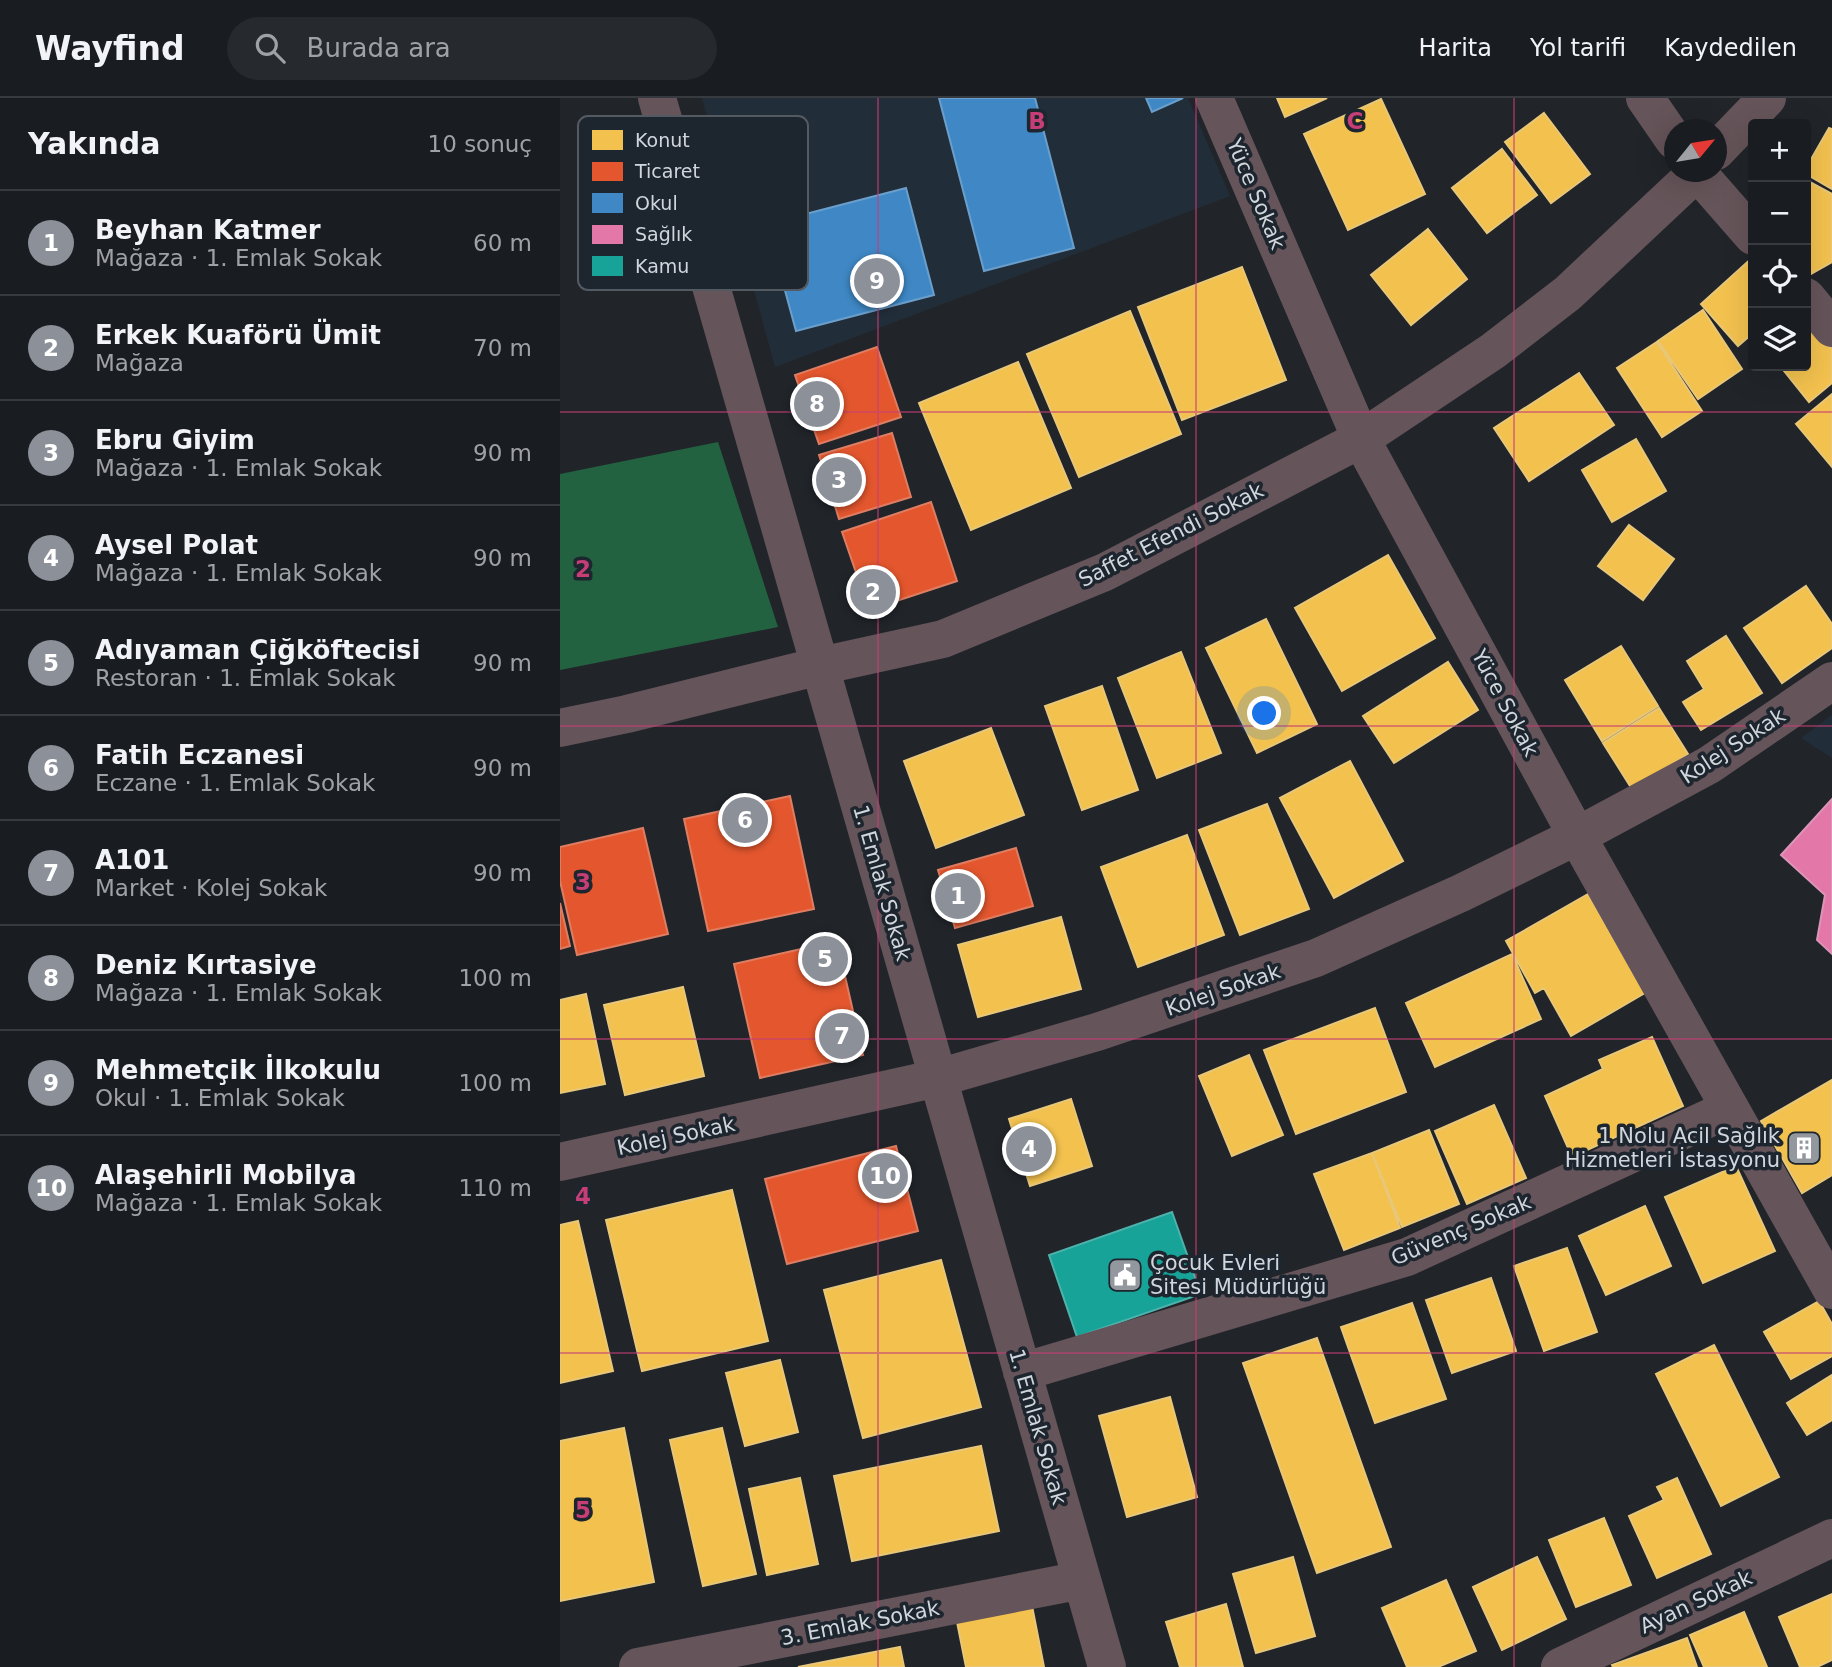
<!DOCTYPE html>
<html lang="tr">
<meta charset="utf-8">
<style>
body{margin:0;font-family:"DejaVu Sans",sans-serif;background:#26292d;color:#f1f3f6}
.controls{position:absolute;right:21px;top:21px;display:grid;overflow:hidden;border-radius:7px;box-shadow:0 7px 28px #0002}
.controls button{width:63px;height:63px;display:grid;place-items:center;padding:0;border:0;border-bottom:2px solid #373a3e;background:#191c20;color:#f1f3f6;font:35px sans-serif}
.compass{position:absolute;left:1104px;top:21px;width:63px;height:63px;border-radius:50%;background:#191c20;box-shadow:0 7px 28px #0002;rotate:60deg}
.you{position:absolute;left:705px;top:616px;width:24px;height:24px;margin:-18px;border:5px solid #fff;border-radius:50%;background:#1a73e8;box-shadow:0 0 0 10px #1a73e833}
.badge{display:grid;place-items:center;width:46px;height:46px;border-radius:50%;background:#8c9099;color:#fff;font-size:23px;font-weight:700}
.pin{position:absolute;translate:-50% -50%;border:4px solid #fff;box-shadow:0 2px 7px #0006}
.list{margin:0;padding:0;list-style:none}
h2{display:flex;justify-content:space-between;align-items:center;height:91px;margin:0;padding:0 28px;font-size:30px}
h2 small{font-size:23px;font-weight:400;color:#9fa1a5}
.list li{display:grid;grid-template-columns:46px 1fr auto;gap:21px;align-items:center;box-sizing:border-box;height:105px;padding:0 28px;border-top:2px solid #373a3e}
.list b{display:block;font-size:26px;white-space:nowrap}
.list p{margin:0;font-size:23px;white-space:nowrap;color:#9fa1a5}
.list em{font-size:23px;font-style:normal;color:#9fa1a5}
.icon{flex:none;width:38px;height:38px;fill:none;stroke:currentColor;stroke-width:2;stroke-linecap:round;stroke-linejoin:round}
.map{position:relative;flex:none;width:1272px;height:1569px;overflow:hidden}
header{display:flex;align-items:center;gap:42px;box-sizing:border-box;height:98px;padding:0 35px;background:#191c20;border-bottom:2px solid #373a3e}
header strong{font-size:33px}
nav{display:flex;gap:38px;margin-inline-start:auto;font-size:24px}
.search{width:490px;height:63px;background:#26292d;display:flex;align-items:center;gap:18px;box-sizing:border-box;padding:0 24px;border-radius:38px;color:#9fa1a5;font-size:26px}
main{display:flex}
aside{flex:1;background:#191c20}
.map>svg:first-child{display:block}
</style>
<header>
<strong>Wayfind</strong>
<div class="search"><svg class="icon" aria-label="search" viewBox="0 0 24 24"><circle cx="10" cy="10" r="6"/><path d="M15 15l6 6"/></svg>Burada ara</div>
<nav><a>Harita</a><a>Yol tarifi</a><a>Kaydedilen</a></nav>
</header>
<main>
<aside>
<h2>Yakında<small>10 sonuç</small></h2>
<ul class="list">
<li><span class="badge">1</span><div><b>Beyhan Katmer</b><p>Mağaza · 1. Emlak Sokak</p></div><em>60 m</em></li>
<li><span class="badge">2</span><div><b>Erkek Kuaförü Ümit</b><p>Mağaza</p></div><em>70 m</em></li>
<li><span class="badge">3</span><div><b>Ebru Giyim</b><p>Mağaza · 1. Emlak Sokak</p></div><em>90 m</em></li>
<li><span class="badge">4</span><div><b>Aysel Polat</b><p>Mağaza · 1. Emlak Sokak</p></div><em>90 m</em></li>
<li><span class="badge">5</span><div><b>Adıyaman Çiğköftecisi</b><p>Restoran · 1. Emlak Sokak</p></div><em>90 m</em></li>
<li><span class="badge">6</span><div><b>Fatih Eczanesi</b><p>Eczane · 1. Emlak Sokak</p></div><em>90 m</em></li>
<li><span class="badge">7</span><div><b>A101</b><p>Market · Kolej Sokak</p></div><em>90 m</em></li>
<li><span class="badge">8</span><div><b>Deniz Kırtasiye</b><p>Mağaza · 1. Emlak Sokak</p></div><em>100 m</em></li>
<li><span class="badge">9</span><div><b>Mehmetçik İlkokulu</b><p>Okul · 1. Emlak Sokak</p></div><em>100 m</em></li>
<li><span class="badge">10</span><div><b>Alaşehirli Mobilya</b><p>Mağaza · 1. Emlak Sokak</p></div><em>110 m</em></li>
</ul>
</aside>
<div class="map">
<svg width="1272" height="1569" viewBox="0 0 1272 1569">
<rect width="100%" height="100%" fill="#21252a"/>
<path fill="#222d3a" d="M142,0h486l42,98 -455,171z
M1272,617v43l-31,-20z"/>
<path fill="#236240" d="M158,344l60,185 -218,43v-196z"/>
<path fill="#f2c14e" stroke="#e8c779" stroke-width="2" d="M717,0h50l-42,19z
M821,1l44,95 -77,36 -44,-96z
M984,15l46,61 -39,29 -46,-61z
M1269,30l3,1v60l-26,-15v-6z
M942,51l35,46 -50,38 -35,-45z
M1246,82l26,14v68l-21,12 -5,-8z
M868,131l39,50 -56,46 -40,-50z
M1193,159v76l-15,13 -37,-42z
M682,169l44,113 -104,40 -44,-113z
M1143,212l39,59 -44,30 -40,-58z
M570,213l51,123 -102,43 -52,-123z
M1246,219l26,32v34l-23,19 -29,-36h26z
M1097,244l45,69 -40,26 -45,-69z
M458,264l53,126 -100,42 -52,-127z
M1019,275l35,52 -85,56 -35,-53z
M1272,296v73l-36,-43z
M1076,341l30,52 -54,31 -30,-52z
M1069,427l45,34 -31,41 -45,-34z
M828,457l47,83 -93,53 -47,-83z
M1246,488l26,38v24l-50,35 -38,-55z
M706,521l51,105 -60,29 -51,-105z
M1166,538l36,57 -61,37 -18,-28 21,-13 -17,-28z
M1061,548l37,60 -56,35 -37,-61z
M621,554l40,101 -64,25 -39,-100z
M888,564l30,48 -84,53 -31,-47z
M542,588l36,104 -56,20 -37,-104z
M1099,610l29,46 -56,35 -29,-46z
M431,630l33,87 -88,33 -32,-87z
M790,663l53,100 -69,37 -54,-100z
M707,706l42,105 -69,26 -41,-105z
M627,737l37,100 -86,32 -37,-100z
M1028,796l57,99 -74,43 -27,-48 -9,5 -29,-52z
M501,819l20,72 -103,28 -20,-72z
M952,856l29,65 -106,48 -29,-64z
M123,889l21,89 -79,19 -21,-90z
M26,896l19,90 -45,9v-93z
M815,910l31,84 -110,42 -32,-84z
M1092,939l31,69 -111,51 -27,-61 58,-27 -4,-9z
M689,957l34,80 -51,21 -33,-80z
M1272,982v95l-30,18 -41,-72z
M511,1001l21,67 -62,20 -21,-67z
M934,1007l32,73 -59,26 -32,-73z
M869,1032l30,74 -57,23 -30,-74z
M812,1055l28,75 -56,22 -30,-76z
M1176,1068l39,85 -72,32 -38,-86z
M172,1092l36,151 -126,30 -36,-151z
M1085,1108l26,60 -65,29 -27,-59z
M18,1123l35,150 -53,12v-158z
M1007,1150l30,84 -53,19 -30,-85z
M381,1162l40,147 -118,31 -39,-148z
M931,1180l25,73 -64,22 -26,-73z
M1259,1203l13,23v32l-41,23 -27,-47z
M852,1205l34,96 -71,24 -34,-96z
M757,1240l74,209 -74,26 -74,-210z
M1154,1247l65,132 -58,29 -65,-132z
M220,1262l18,72 -53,14 -19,-73z
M1272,1277v45l-25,15 -20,-32z
M610,1299l27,100 -70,20 -28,-101z
M64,1330l30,154 -94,19v-160z
M162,1330l34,146 -53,12 -33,-146z
M421,1348l18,85 -147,30 -18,-85z
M240,1380l18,86 -51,11 -18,-86z
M1117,1380l34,76 -54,24 -28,-62 35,-16 -7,-13z
M1044,1420l27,67 -55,22 -27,-67z
M733,1459l22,79 -59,17 -23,-79z
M977,1459l29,62 -64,31 -29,-63z
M886,1482l30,71 -38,16h-31l-25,-59z
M1272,1496v66l-15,7h-17l-21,-50z
M666,1506l17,63h-63l-14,-45z
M472,1508l12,61h-78l-9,-45z
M1184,1514l23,55h-63l-14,-32z
M1127,1540l10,29h-84l-1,-2z
M340,1549l4,20h-106z"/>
<path fill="#e4572e" stroke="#de7d62" stroke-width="2" d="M317,249l24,70 -82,27 -24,-69z
M332,335l19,64 -72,22 -20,-64z
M371,404l26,79 -88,29 -27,-78z
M230,698l24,113 -106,22 -24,-112z
M83,730l25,106 -91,21 -17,-74v-34z
M456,750l17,58 -78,22 -17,-58z
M0,805l10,43 -10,3z
M277,843l26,114 -103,23 -26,-114z
M336,1048l22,85 -131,33 -22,-85z"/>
<path fill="#3f88c5" stroke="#6a9fcc" stroke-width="2" d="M379,0h96l39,150 -90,23z
M586,0h37l-31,14z
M346,90l28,107 -138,36 -29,-107z"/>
<path fill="#e377a8" stroke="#dd94b8" stroke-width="2" d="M1272,701v155l-15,-14 8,-45 -44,-40z"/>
<path fill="#17a398" stroke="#4eb2ac" stroke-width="2" d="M612,1114l29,82 -124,43 -28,-82z"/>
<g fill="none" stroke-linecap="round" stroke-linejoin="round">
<path stroke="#655459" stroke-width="38" d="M97,0l450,1569
M654,0l147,341 216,397 255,454
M1085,0l29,42
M1156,53l51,-53
M1137,74l56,64
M1246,199l26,31
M0,630l67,-14 193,-48 123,-27 162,-67 256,-133 132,-88 75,-58 129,-121
M0,1064l378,-84 159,-46 219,-74 145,-65 116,-57 132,-71 123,-84
M462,1274l385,-115 322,-148
M78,1569l444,-87
M1000,1569l272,-129"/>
</g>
<path fill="none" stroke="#c53e75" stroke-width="2" stroke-opacity="0.55" d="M318,0v1569M636,0v1569M954,0v1569M0,314h1272M0,628h1272M0,941h1272M0,1255h1272"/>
<defs>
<g id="building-square" transform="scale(1.75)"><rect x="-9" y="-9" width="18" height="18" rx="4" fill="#93989e" stroke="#1d252e"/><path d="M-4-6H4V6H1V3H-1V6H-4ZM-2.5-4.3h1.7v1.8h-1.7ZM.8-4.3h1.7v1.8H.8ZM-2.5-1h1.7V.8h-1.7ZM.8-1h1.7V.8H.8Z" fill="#fff"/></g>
<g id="civic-square" transform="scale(1.75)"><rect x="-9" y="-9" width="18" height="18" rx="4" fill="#93989e" stroke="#1d252e"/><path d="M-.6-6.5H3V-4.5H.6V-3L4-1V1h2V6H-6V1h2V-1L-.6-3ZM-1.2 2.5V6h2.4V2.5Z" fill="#fff"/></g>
</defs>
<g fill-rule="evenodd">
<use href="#building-square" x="1244" y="1050"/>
<use href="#civic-square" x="565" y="1177"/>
</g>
<g text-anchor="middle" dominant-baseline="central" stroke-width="7" stroke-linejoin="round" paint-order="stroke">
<g font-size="21" fill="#d0d6dc" stroke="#1d252e">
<text transform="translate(696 96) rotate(67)">Yüce Sokak</text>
<text transform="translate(611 437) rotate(-27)">Saffet Efendi Sokak</text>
<text transform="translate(945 605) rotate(62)">Yüce Sokak</text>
<text transform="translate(1173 648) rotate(-33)">Kolej Sokak</text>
<text transform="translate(322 785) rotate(74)">1. Emlak Sokak</text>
<text transform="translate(663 892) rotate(-19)">Kolej Sokak</text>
<text transform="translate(116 1038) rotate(-12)">Kolej Sokak</text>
<text transform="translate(901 1132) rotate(-23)">Güvenç Sokak</text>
<text transform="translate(478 1329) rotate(74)">1. Emlak Sokak</text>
<text transform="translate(1136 1504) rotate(-25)">Ayan Sokak</text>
<text transform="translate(300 1525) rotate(-11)">3. Emlak Sokak</text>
</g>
<g font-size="21" fill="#d0d6dc" stroke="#1d252e" text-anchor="end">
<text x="1220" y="1038">1 Nolu Acil Sağlık<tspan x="1220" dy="24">Hizmetleri İstasyonu</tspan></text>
<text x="590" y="1165" text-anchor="start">Çocuk Evleri<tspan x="590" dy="24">Sitesi Müdürlüğü</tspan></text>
</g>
</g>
<rect x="18" y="18" width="230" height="174" rx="10" fill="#1d252e" stroke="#535a62" stroke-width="2"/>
<rect x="32" y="32" width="31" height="20" fill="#f2c14e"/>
<rect x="32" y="64" width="31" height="19" fill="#e4572e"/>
<rect x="32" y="95" width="31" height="20" fill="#3f88c5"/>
<rect x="32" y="127" width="31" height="19" fill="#e377a8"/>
<rect x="32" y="158" width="31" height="20" fill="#17a398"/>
<g font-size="19" fill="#d0d6dc">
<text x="75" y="49">Konut</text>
<text x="75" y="80">Ticaret</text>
<text x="75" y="112">Okul</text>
<text x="75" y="143">Sağlık</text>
<text x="75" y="175">Kamu</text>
</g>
<g font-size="23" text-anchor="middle" font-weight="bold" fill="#c53e75" stroke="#1d252e" stroke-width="7" stroke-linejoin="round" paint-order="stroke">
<text x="477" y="31">B</text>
<text x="795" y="31">C</text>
<text x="23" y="479">2</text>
<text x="23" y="792">3</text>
<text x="23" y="1106">4</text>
<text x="23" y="1420">5</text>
</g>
</svg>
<div class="controls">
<button>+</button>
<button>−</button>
<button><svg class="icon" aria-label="locate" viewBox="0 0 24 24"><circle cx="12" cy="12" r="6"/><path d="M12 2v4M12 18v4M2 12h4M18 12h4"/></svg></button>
<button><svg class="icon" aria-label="layers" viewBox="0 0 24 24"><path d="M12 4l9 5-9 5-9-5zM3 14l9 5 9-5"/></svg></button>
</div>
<svg class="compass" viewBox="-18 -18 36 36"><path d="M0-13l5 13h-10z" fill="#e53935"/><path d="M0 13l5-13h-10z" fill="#9fa1a5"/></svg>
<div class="you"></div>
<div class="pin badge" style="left:398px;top:798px">1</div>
<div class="pin badge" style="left:313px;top:494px">2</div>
<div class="pin badge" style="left:279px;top:382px">3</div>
<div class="pin badge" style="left:469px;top:1051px">4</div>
<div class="pin badge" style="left:265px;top:861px">5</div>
<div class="pin badge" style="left:185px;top:722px">6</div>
<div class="pin badge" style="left:282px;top:938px">7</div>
<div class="pin badge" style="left:257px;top:306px">8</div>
<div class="pin badge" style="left:317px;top:183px">9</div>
<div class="pin badge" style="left:325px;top:1078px">10</div>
</div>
</main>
